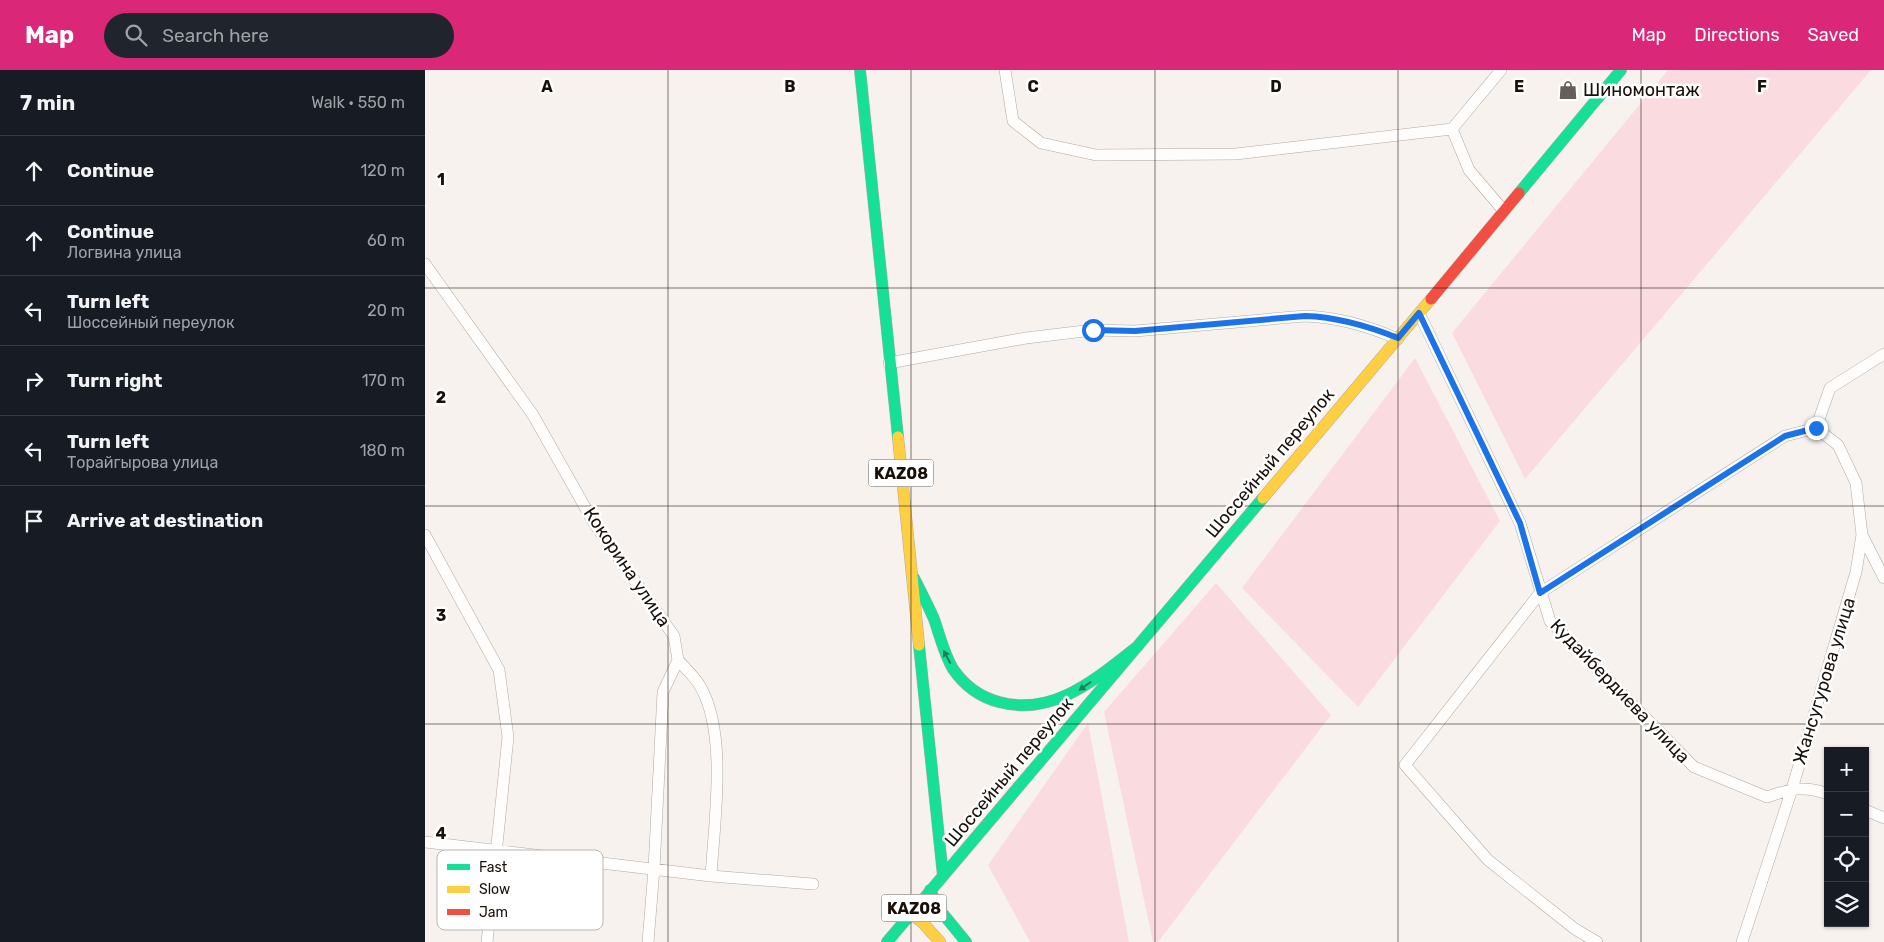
<!DOCTYPE html>
<meta charset="utf-8">
<style>
body{margin:0;font-family:Rubik,sans-serif;background:#20242c;color:#f1f3f6}
.controls{position:absolute;right:15px;bottom:15px;display:grid;overflow:hidden;border-radius:0px;box-shadow:0 1px 4px #0004}
.controls button{width:45px;height:45px;display:grid;place-items:center;padding:0;border:0;border-bottom:1px solid #363941;background:#171b24;color:#f1f3f6;font:25px sans-serif}
.stop{position:absolute;width:15px;height:15px;margin:-11px;border:4px solid #1a73e8;border-radius:50%;background:#fff}
.stop.end{background:#1a73e8;border-color:#fff;box-shadow:0 1px 5px #0008}
.list{margin:0;padding:0;list-style:none}
h2{display:flex;justify-content:space-between;align-items:center;height:65px;margin:0;padding:0 20px;font-size:21px}
h2 small{font-size:16px;font-weight:400;color:#9ea1a6}
.list li{display:grid;grid-template-columns:32px 1fr auto;gap:15px;align-items:center;box-sizing:border-box;height:70px;padding:0 20px;border-top:1px solid #363941}
.list b{display:block;font-size:19px;white-space:nowrap}
.list p{margin:0;font-size:16px;white-space:nowrap;color:#9ea1a6}
.list em{font-size:16px;font-style:normal;color:#9ea1a6}
.icon{flex:none;width:28px;height:28px;fill:none;stroke:currentColor;stroke-width:2;stroke-linecap:round;stroke-linejoin:round}
.map{position:relative;flex:none;width:1459px;height:872px;overflow:hidden}
header{display:flex;align-items:center;gap:30px;box-sizing:border-box;height:70px;padding:0 25px;background:#db2777;color:#fff}
header strong{font-size:24px}
nav{display:flex;gap:28px;margin-inline-start:auto;font-size:18px}
.search{width:350px;height:45px;background:#20242c;display:flex;align-items:center;gap:12px;box-sizing:border-box;padding:0 18px;border-radius:28px;color:#9ea1a6;font-size:19px}
main{display:flex}
aside{flex:1;background:#171b24}
.map>svg:first-child{display:block}
</style>
<header>
<strong>Map</strong>
<div class="search"><svg class="icon" aria-label="search" viewBox="0 0 24 24"><circle cx="10" cy="10" r="6"/><path d="M15 15l6 6"/></svg>Search here</div>
<nav><a>Map</a><a>Directions</a><a>Saved</a></nav>
</header>
<main>
<aside>
<h2>7 min<small>Walk · 550 m</small></h2>
<ul class="list">
<li><svg class="icon" aria-label="ahead" viewBox="0 0 24 24"><path d="M12 20V5M6 11l6-6 6 6"/></svg><div><b>Continue</b></div><em>120 m</em></li>
<li><svg class="icon" aria-label="ahead" viewBox="0 0 24 24"><path d="M12 20V5M6 11l6-6 6 6"/></svg><div><b>Continue</b><p>Логвина улица</p></div><em>60 m</em></li>
<li><svg class="icon" aria-label="left" viewBox="0 0 24 24"><path d="M17 20v-9H6M10 6l-5 5 5 5"/></svg><div><b>Turn left</b><p>Шоссейный переулок</p></div><em>20 m</em></li>
<li><svg class="icon" aria-label="right" viewBox="0 0 24 24"><path d="M7 20v-9h11M14 6l5 5-5 5"/></svg><div><b>Turn right</b></div><em>170 m</em></li>
<li><svg class="icon" aria-label="left" viewBox="0 0 24 24"><path d="M17 20v-9H6M10 6l-5 5 5 5"/></svg><div><b>Turn left</b><p>Торайгырова улица</p></div><em>180 m</em></li>
<li><svg class="icon" aria-label="arrive" viewBox="0 0 24 24"><path d="M6 21V4h12l-3 4 3 4H6"/></svg><div><b>Arrive at destination</b></div></li>
</ul>
</aside>
<div class="map">
<svg width="1459" height="872" viewBox="0 0 1459 872">
<rect width="100%" height="100%" fill="#f7f2ed"/>
<path fill="#fadce0" d="M1243,0h203l-346,409 -73,-146z
M990,288l85,163 -142,186 -116,-119z
M791,513l115,132 -173,227h-5l-49,-230z
M663,653l41,219h-99l-42,-77z"/>
<g fill="none" stroke-linecap="round" stroke-linejoin="round">
<g stroke="#b1aaa5" stroke-width="12">
<path id="street" d="M580,0l8,51 28,22 55,12 140,-1 216,-25 17,41 34,40
M1027,59l49,-59
M0,194l108,151 61,108 80,113 4,24 -15,32 -9,177 -6,73
M994,243l101,210 30,98 144,146 73,30c23,-8 37,-12 61,-3
M464,293l137,-25 67,-8 42,1 170,-15c33,1 63,10 93,23
M0,465l74,135 9,67 -21,205
M1437,465l22,43
M253,590c7,8 17,17 22,26 28,47 14,138 11,190
M1440,740l19,8
M0,772l286,34 102,8
M1172,872l-22,-13 -87,-69 -83,-95 135,-172 245,-157 31,-8 14,-40 54,-34
M1317,872l50,-153 64,-217 6,-37 -6,-52 -18,-38 -22,-17"/>
</g>
<g stroke="#b1aaa5" stroke-width="12">
<path id="fast" d="M435,0l38,367
M1094,123l102,-123
M489,508c7,14 14,27 20,41 6,17 10,35 19,50 11,16 27,28 46,33 55,15 98,-24 139,-56
M518,806l320,-378
M505,820l9,19 27,33
M462,872l56,-66 -24,-231"/>
</g>
<g stroke="#b1aaa5" stroke-width="12">
<path id="slow" d="M473,367l21,208
M838,428l168,-199
M485,843l13,10 17,19"/>
</g>
<g stroke="#b1aaa5" stroke-width="12">
<path id="jam" d="M1006,229l88,-106"/>
</g>
<use href="#street" stroke="#fefdfc" stroke-width="11"/>
<use href="#fast" stroke="#16e098" stroke-width="11"/>
<use href="#slow" stroke="#ffcf43" stroke-width="11"/>
<use href="#jam" stroke="#f24e42" stroke-width="11"/>
</g>
<defs><path id="oneway-solid" d="M-6-.8H1V-3.2L6.5 0L1 3.2V.8H-6Z" transform="scale(1.25)"/></defs>
<g fill="#178258">
<use href="#oneway-solid" transform="translate(522 587) rotate(-118)"/>
<use href="#oneway-solid" transform="translate(660 616) rotate(145)"/>
</g>
<g fill="none" stroke-linecap="round" stroke-linejoin="round">
<path stroke="#1a73e8" stroke-width="6" d="M668,260l42,1 170,-15c33,1 63,10 93,22l21,-25 101,210 20,70 245,-157 31,-8"/>
</g>
<path fill="none" stroke="#181009" stroke-width="1" stroke-opacity="0.55" d="M243,0v872M486,0v872M730,0v872M973,0v872M1216,0v872M0,218h1459M0,436h1459M0,654h1459"/>
<defs>
<g id="shop-bare" transform="scale(1.5)"><path d="M-5-2.5h2.3a2.7 3.5 0 0 1 5.4 0H5L5.5 6h-11ZM-1.5-2.5h3a1.5 2.3 0 0 0-3 0Z" fill="#665f59" stroke="#fff" stroke-width="2.5" paint-order="stroke"/></g>
</defs>
<g fill-rule="evenodd">
<use href="#shop-bare" x="1143" y="20"/>
</g>
<g text-anchor="middle" dominant-baseline="central" stroke-width="5" stroke-linejoin="round" paint-order="stroke">
<g fill="#fff" stroke="#5d5853" stroke-width="1">
<rect x="443.5" y="389.5" width="65" height="27" rx="4"/>
<rect x="456.5" y="824.5" width="65" height="27" rx="4"/>
</g>
<g font-size="16" font-weight="bold" fill="#181009">
<text x="476" y="403">KAZ08</text>
<text x="489" y="838">KAZ08</text>
</g>
<g font-size="18" fill="#181009" stroke="#fff" text-anchor="start">
<text x="1158" y="20">Шиномонтаж</text>
</g>
<g font-size="18" fill="#181009" stroke="#fff">
<text transform="translate(845 393) rotate(-50)">Шоссейный переулок</text>
<text transform="translate(202 497) rotate(56)">Кокорина улица</text>
<text transform="translate(1399 611) rotate(-73)">Жансугурова улица</text>
<text transform="translate(1195 621) rotate(46)">Кудайбердиева улица</text>
<text transform="translate(584 702) rotate(-50)">Шоссейный переулок</text>
</g>
</g>
<rect x="12" y="780" width="166" height="80" rx="8" fill="#fff" stroke="#bab7b5" stroke-width="1"/>
<rect x="22" y="794" width="23" height="6" fill="#16e098"/>
<rect x="22" y="816" width="23" height="7" fill="#ffcf43"/>
<rect x="22" y="839" width="23" height="6" fill="#f24e42"/>
<g font-size="14" fill="#181009">
<text x="54" y="802">Fast</text>
<text x="54" y="824">Slow</text>
<text x="54" y="847">Jam</text>
</g>
<g font-size="16" text-anchor="middle" font-weight="bold" fill="#181009" stroke="#fff" stroke-width="5" stroke-linejoin="round" paint-order="stroke">
<text x="122" y="22">A</text>
<text x="365" y="22">B</text>
<text x="608" y="22">C</text>
<text x="851" y="22">D</text>
<text x="1094" y="22">E</text>
<text x="1337" y="22">F</text>
<text x="16" y="115">1</text>
<text x="16" y="333">2</text>
<text x="16" y="551">3</text>
<text x="16" y="769">4</text>
</g>
</svg>
<div class="controls">
<button>+</button>
<button>−</button>
<button><svg class="icon" aria-label="locate" viewBox="0 0 24 24"><circle cx="12" cy="12" r="6"/><path d="M12 2v4M12 18v4M2 12h4M18 12h4"/></svg></button>
<button><svg class="icon" aria-label="layers" viewBox="0 0 24 24"><path d="M12 4l9 5-9 5-9-5zM3 14l9 5 9-5"/></svg></button>
</div>
<div class="stop" style="left:668px;top:260px"></div>
<div class="stop end" style="left:1391px;top:358px"></div>
</div>
</main>
